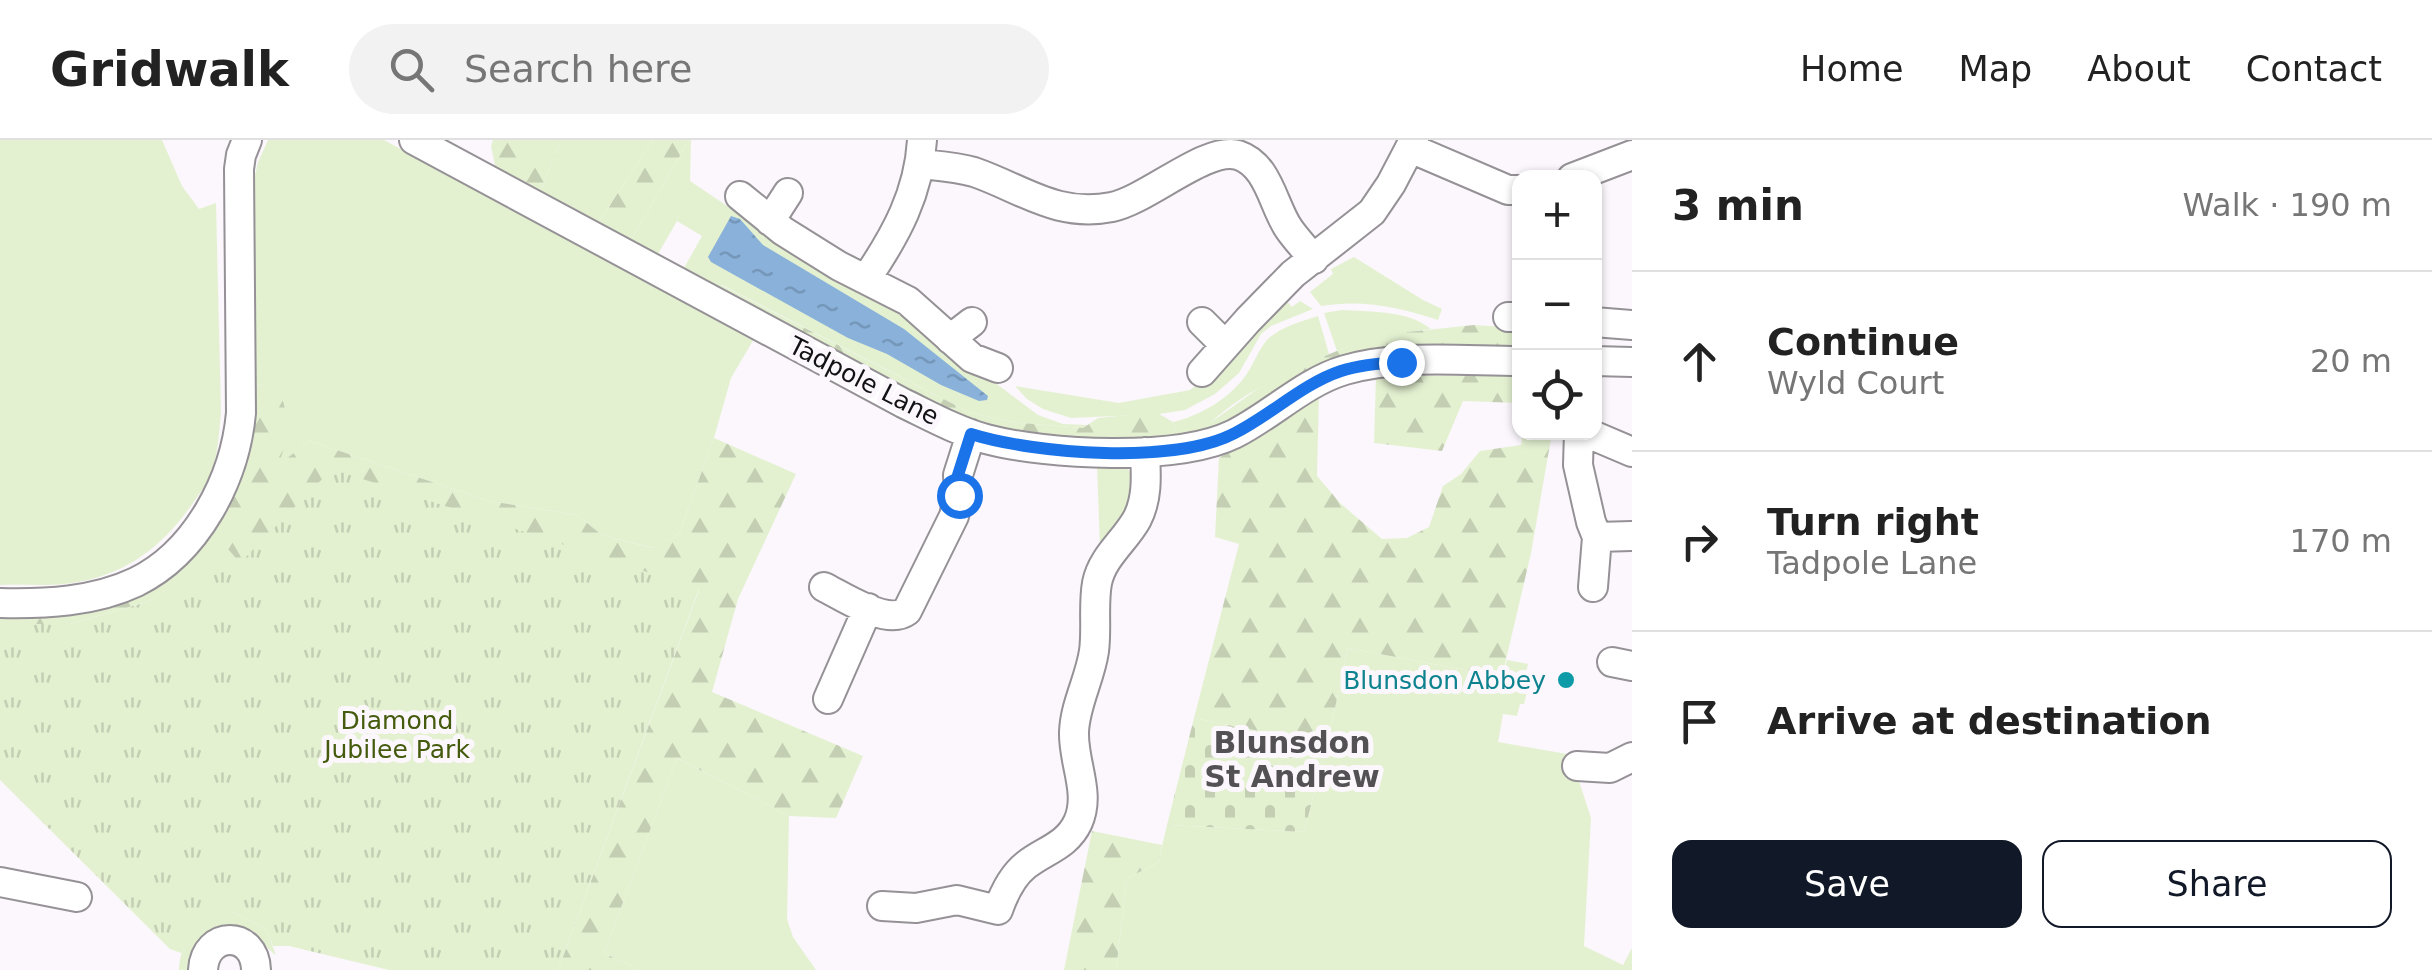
<!DOCTYPE html>
<meta charset="utf-8">
<style>
body{margin:0;font-family:"DejaVu Sans",sans-serif;background:#f2f2f2;color:#222}
.controls{position:absolute;right:30px;top:30px;display:grid;overflow:hidden;border-radius:20px;box-shadow:0 2px 8px #0004}
.controls button{width:90px;height:90px;display:grid;place-items:center;padding:0;border:0;border-bottom:2px solid #e0e0e0;background:#fff;color:#222;font:50px sans-serif}
.stop{position:absolute;width:30px;height:30px;margin:-22px;border:8px solid #1a73e8;border-radius:50%;background:#fff}
.stop.end{background:#1a73e8;border-color:#fff;box-shadow:0 2px 10px #0008}
.list{margin:0;padding:0;list-style:none}
h2{display:flex;justify-content:space-between;align-items:center;height:130px;margin:0;padding:0 40px;font-size:42px}
h2 small{font-size:32px;font-weight:400;color:#767676}
.list li{display:grid;grid-template-columns:65px 1fr auto;gap:30px;align-items:center;box-sizing:border-box;height:180px;padding:0 40px;border-top:2px solid #e0e0e0}
.list b{display:block;font-size:38px;white-space:nowrap}
.list p{margin:0;font-size:32px;white-space:nowrap;color:#767676}
.list em{font-size:32px;font-style:normal;color:#767676}
.actions{display:flex;gap:20px;padding:30px 40px}
.actions a{flex:1;padding:22px 0;border:2px solid #111827;border-radius:20px;text-align:center;font-size:35px;color:#111827}
.actions .main{background:#111827;color:#fff}
.icon{flex:none;width:55px;height:55px;fill:none;stroke:currentColor;stroke-width:2;stroke-linecap:round;stroke-linejoin:round}
.map{position:relative;flex:none;width:1632px;height:830px;overflow:hidden}
header{display:flex;align-items:center;gap:60px;box-sizing:border-box;height:140px;padding:0 50px;background:#fff;border-bottom:2px solid #e0e0e0}
header strong{font-size:48px}
nav{display:flex;gap:55px;margin-inline-start:auto;font-size:35px}
.search{width:700px;height:90px;background:#f2f2f2;display:flex;align-items:center;gap:25px;box-sizing:border-box;padding:0 35px;border-radius:55px;color:#767676;font-size:38px}
main{display:flex}
aside{flex:1;background:#fff}
.map>svg:first-child{display:block}
</style>
<header>
<strong>Gridwalk</strong>
<div class="search"><svg class="icon" aria-label="search" viewBox="0 0 24 24"><circle cx="10" cy="10" r="6"/><path d="M15 15l6 6"/></svg>Search here</div>
<nav><a>Home</a><a>Map</a><a>About</a><a>Contact</a></nav>
</header>
<main>
<div class="map">
<svg width="1632" height="830" viewBox="0 0 1632 830">
<defs>
<pattern id="forest-firs" width="22" height="20" patternUnits="userSpaceOnUse" patternTransform="scale(2.5)"><rect width="22" height="20" fill="#e4f1d1"/><path d="M5 1l3.5 6h-7zM16 11l3.5 6h-7z" fill="#c3ceb3"/></pattern>
<pattern id="cemetery-stones" width="16" height="16" patternUnits="userSpaceOnUse" patternTransform="scale(2.5)"><rect width="16" height="16" fill="#e4f1d1"/><path d="M2 7V4a2 2 0 0 1 4 0v3zM10 15v-3a2 2 0 0 1 4 0v3z" fill="#c3ceb3"/></pattern>
<pattern id="park-tufts" width="24" height="20" patternUnits="userSpaceOnUse" patternTransform="scale(2.5)"><rect width="24" height="20" fill="#e4f1d1"/><path d="M3 7l-1-3M5 7V3M7 7l1-3M15 17l-1-3M17 17v-4M19 17l1-3" fill="none" stroke="#c3ceb3"/></pattern>
<pattern id="water-ripples" width="26" height="14" patternUnits="userSpaceOnUse" patternTransform="scale(2.5)"><rect width="26" height="14" fill="#89b1d9"/><path d="M2 4q2-2 4 0t4 0M15 11q2-2 4 0t4 0" fill="none" stroke="#7597b9"/></pattern>
</defs>
<rect width="100%" height="100%" fill="#fbf7fc"/>
<path fill="#e4f1d1" d="M0,0h162l20,46 17,23 17,-6 5,209c-2,22 -3,48 -13,69 -3,6 -9,13 -13,19 -29,43 -65,73 -117,82 -25,5 -53,2 -78,3z
M268,0h116l370,199 -23,39 -17,60 -35,96 -25,14 -52,-13 -25,-20 -88,-14 -179,-60 -32,24 -15,-81 -7,2 -2,-206 4,-18z
M561,0h92l-57,86 -57,-31z
M689,0h2l-1,41 95,64 107,60 146,110 25,9 24,1 -4,3 -72,-6 -42,-10 -247,-127 -5,10 -24,-14 -9,-13 18,-32 -25,-15 -19,33 -15,1 -16,-8z
M1354,117l69,43 19,9 -4,11c-39,-13 -76,-21 -117,-14l-11,-14 23,-18 -2,-5z
M1285,159l7,8 8,-6 13,8 -42,17 -10,8 -22,39 -24,21 -30,16 -26,4 -88,4 -28,-9 -16,-10 -12,-13 104,17 71,-13 46,-37z
M1342,170c30,2 65,0 89,19 -33,4 -63,9 -94,22l-13,-38z
M1318,176l11,38c-43,19 -84,37 -119,69v8l-33,4 -4,-13c27,-6 57,-24 73,-47 8,-11 12,-25 21,-35 13,-13 33,-18 51,-24z
M1097,325l26,1 9,7c6,32 -14,51 -32,75z
M1348,508l154,29 5,-17 21,4 -6,26 5,2 -3,12h-4l-3,12 -14,-2 -5,28 80,14 -2,16 15,46 -7,128 39,19 9,-17v22h-516l11,-92 31,-15 9,-38 137,7 23,-87z
M677,618l112,58 -2,103 6,18 23,33h-177l-35,-17z
M229,770l37,19 10,26c-9,-6 -16,-16 -25,-22 -28,-16 -64,4 -63,37h-9c1,-17 7,-36 22,-46 9,-6 15,-5 22,-13z"/>
<path fill="url(#forest-firs)" d="M493,0h68l-22,55 -43,-24 -5,-25z
M653,0h36l-62,107 -31,-21z
M721,145l248,127 42,10 72,6 15,-10 40,-4h21l14,8 4,13 -5,4 -49,6 -137,-15 -269,-135z
M1474,185l45,3v25l-104,1 -205,77v-8l64,-46 87,-36 27,-7z
M1519,235v28l-56,-2 -21,50 -68,-8 2,-67z
M263,244l14,5 4,5 9,33 -11,37 31,-23 179,60 88,14 25,20 51,13 26,-14 35,-96 82,36 -58,125 -26,93 151,64 -27,62 -47,-2 -112,-58 -73,195 35,17h-81l141,-380 -459,-26 -12,-14 -81,52 -77,22h-70v-15l77,-2 137,-88 25,-38 12,-33 5,-62z
M1319,255l-2,81 23,27 42,36 25,-1 22,-11 14,-41 18,-12 19,-23 41,-6 2,-12h29l-21,120 -29,124 -154,-29 -21,97 -133,-27 45,-174 -24,-7 4,-79z
M1092,691l70,14 -4,18 -31,15 -11,92h-52z"/>
<path fill="url(#cemetery-stones)" d="M1194,578l133,27 -23,87 -137,-7z"/>
<path fill="url(#park-tufts)" d="M332,329l367,120 -141,381h-169l-100,-24h-16l-7,-17 -37,-19 -34,19 -14,24 -11,-4 -170,-169v-156h70l77,-22 81,-53 12,14z"/>
<path fill="url(#water-ripples)" d="M731,76l9,3 23,26 141,84 84,67 -1,4 -8,1 -38,-16 -54,-31 -39,-16 -137,-76 -3,-5z"/>
<g fill="none" stroke-linecap="round" stroke-linejoin="round">
<g stroke="#959196" stroke-width="32">
<path id="minor" d="M414,0l489,263c27,13 54,28 83,36 61,16 191,23 248,-5 38,-19 70,-52 111,-64 56,-16 118,-9 175,-9
M1410,8l98,42h12
M921,24c18,2 35,3 53,8 49,17 83,46 138,35 37,-8 94,-61 126,-52 31,10 35,51 51,74 7,10 16,20 25,30
M1572,38l60,-23
M740,56l43,35 56,35 69,35 64,57 26,10
M770,81l18,-28
M866,139c30,-44 53,-86 56,-139
M1508,177h12
M1202,182l23,23
M1594,182l38,3
M950,199l22,-17
M1594,221l38,1
M1202,232l46,-52 45,-46 79,-62 19,-28 23,-44
M1579,292l-1,33 13,57 6,15 -4,50
M1585,292l47,20
M1597,397l35,-1
M824,447c20,10 63,39 83,24l47,-95 5,-21 -1,-20 13,-41
M0,463c45,1 94,-1 136,-21 61,-30 99,-103 105,-169l-2,-244 2,-14 6,-15
M1612,522l20,4
M828,559l40,-91
M1577,626l33,2 22,-11
M0,742l77,15
M882,766l34,2 41,-8 41,10c6,-17 14,-34 28,-45 19,-15 41,-19 52,-43 13,-29 -5,-59 -4,-90 1,-28 16,-53 20,-81 3,-22 -1,-46 3,-68 5,-26 28,-42 40,-64 11,-21 9,-45 8,-67
M203,830c2,-40 52,-40 53,0"/>
</g>
<use href="#minor" stroke="#fff" stroke-width="28"/>
</g>
<g fill="none" stroke-linecap="round" stroke-linejoin="round">
<path stroke="#1a73e8" stroke-width="12" d="M959,355l-1,-20 13,-41c64,20 204,31 264,-1 36,-18 67,-49 106,-62 19,-6 40,-8 60,-9"/>
</g>
<circle fill="#0f9aa8" stroke="#fbf7fc" stroke-width="4" cx="1566" cy="540" r="10"/>
<g text-anchor="middle" dominant-baseline="central" stroke-width="10" stroke-linejoin="round" paint-order="stroke">
<g font-size="25" fill="#121113" stroke="#fbf7fc">
<text transform="translate(864 241) rotate(27)">Tadpole Lane</text>
</g>
<g font-size="25" fill="#0d838f" stroke="#fbf7fc" text-anchor="end">
<text x="1546" y="540">Blunsdon Abbey</text>
</g>
<g font-size="25" fill="#445a0c" stroke="#fbf7fc">
<text x="397" y="580">Diamond<tspan x="397" dy="29">Jubilee Park</tspan></text>
</g>
<g font-size="30" font-weight="bold" fill="#545155" stroke="#fbf7fc">
<text x="1292" y="602">Blunsdon<tspan x="1292" dy="34">St Andrew</tspan></text>
</g>
</g>
</svg>
<div class="controls">
<button>+</button>
<button>−</button>
<button><svg class="icon" aria-label="locate" viewBox="0 0 24 24"><circle cx="12" cy="12" r="6"/><path d="M12 2v4M12 18v4M2 12h4M18 12h4"/></svg></button>
</div>
<div class="stop" style="left:959px;top:355px"></div>
<div class="stop end" style="left:1401px;top:222px"></div>
</div>
<aside>
<h2>3 min<small>Walk · 190 m</small></h2>
<ul class="list">
<li><svg class="icon" aria-label="ahead" viewBox="0 0 24 24"><path d="M12 20V5M6 11l6-6 6 6"/></svg><div><b>Continue</b><p>Wyld Court</p></div><em>20 m</em></li>
<li><svg class="icon" aria-label="right" viewBox="0 0 24 24"><path d="M7 20v-9h11M14 6l5 5-5 5"/></svg><div><b>Turn right</b><p>Tadpole Lane</p></div><em>170 m</em></li>
<li><svg class="icon" aria-label="arrive" viewBox="0 0 24 24"><path d="M6 21V4h12l-3 4 3 4H6"/></svg><div><b>Arrive at destination</b></div></li>
</ul>
<div class="actions"><a class="main">Save</a><a>Share</a></div>
</aside>
</main>
